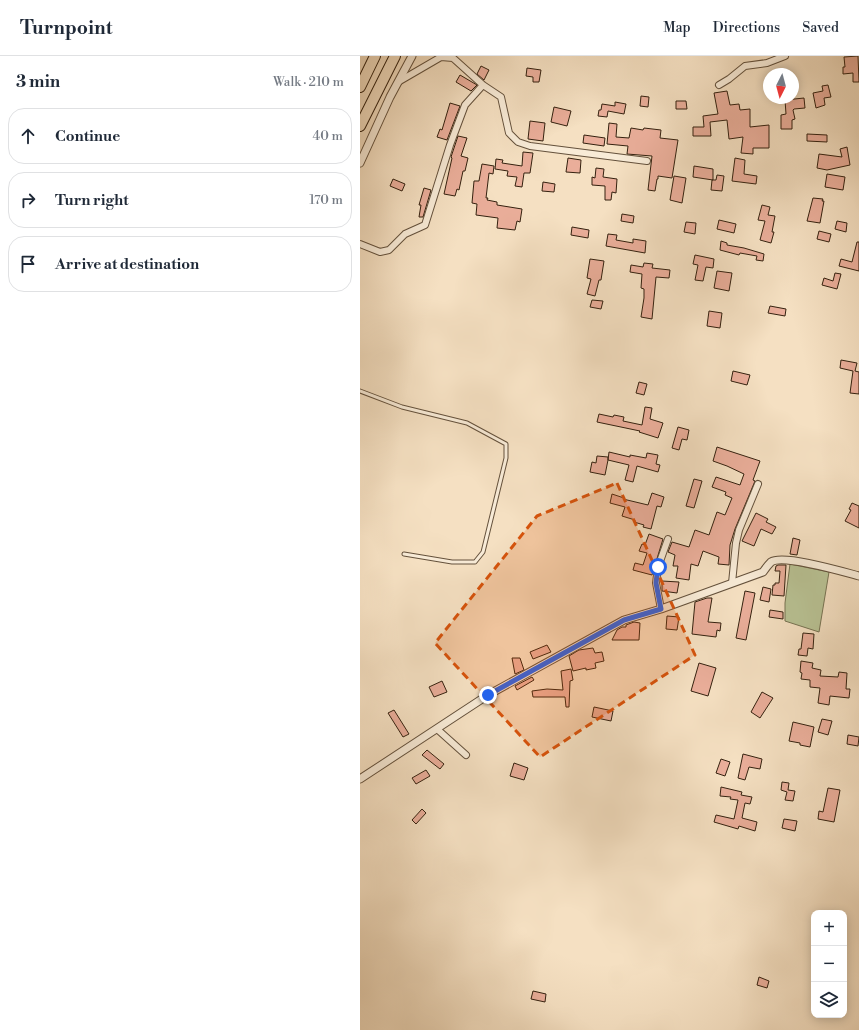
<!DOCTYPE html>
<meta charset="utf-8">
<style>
body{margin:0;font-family:"Libre Bodoni",serif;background:#f2f2f3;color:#1f2937}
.controls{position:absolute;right:12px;bottom:12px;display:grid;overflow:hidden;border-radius:8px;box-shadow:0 2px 10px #0003}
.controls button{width:36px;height:36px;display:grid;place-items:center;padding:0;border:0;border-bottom:1px solid #e0e1e3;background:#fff;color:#1f2937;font:20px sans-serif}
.compass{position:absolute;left:403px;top:12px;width:36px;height:36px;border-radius:50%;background:#fff;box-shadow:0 2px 10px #0003;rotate:186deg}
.stop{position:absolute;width:12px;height:12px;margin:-9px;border:3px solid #2563eb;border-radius:50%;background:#fff}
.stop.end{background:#2563eb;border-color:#fff;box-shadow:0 1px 4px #0008}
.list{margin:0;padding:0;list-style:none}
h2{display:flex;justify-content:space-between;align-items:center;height:52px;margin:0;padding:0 16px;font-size:17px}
h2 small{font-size:13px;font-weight:400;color:#747a83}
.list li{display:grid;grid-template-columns:26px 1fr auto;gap:12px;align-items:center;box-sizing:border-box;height:56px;margin:0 8px 8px;padding:0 8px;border:1px solid #e0e1e3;border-radius:16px}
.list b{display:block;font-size:15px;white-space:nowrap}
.list em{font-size:13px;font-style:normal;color:#747a83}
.icon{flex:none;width:22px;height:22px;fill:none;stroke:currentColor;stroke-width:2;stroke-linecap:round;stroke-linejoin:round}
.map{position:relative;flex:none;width:499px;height:974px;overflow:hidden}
header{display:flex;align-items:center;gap:24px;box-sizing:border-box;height:56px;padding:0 20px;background:#fff;border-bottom:1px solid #e0e1e3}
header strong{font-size:19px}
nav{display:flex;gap:22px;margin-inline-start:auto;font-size:14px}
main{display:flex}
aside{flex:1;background:#fff}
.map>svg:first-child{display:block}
</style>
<header>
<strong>Turnpoint</strong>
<nav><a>Map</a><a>Directions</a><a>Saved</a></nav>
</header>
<main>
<aside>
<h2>3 min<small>Walk · 210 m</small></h2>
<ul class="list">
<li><svg class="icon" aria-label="ahead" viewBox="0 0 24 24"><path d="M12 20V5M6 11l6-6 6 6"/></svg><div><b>Continue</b></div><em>40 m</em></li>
<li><svg class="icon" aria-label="right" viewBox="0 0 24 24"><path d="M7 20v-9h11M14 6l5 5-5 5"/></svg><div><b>Turn right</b></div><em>170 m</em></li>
<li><svg class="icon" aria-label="arrive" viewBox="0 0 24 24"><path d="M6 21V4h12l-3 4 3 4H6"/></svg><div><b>Arrive at destination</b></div></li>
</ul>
</aside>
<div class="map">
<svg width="499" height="974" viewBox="0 0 499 974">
<rect width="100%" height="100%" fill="#f5e0c2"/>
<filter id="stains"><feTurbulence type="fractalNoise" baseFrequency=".005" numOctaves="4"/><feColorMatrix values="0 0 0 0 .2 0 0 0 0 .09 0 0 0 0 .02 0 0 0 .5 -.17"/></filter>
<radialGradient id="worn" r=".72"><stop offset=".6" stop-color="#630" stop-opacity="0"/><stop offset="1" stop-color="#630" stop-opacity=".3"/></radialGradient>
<path fill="#b9c395" stroke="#767252" d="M430,508l39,8 -10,60 -34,-11v-18z"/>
<path fill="#eaae9a" stroke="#34210f" d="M498,0l1,26h-6v-9l-10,1v-7h2l-1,-10z
M121,10l8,4 -5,10 -7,-6z
M167,12l14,2 -2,12h-6v-5l-7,-1z
M100,19l17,10 -6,6 -15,-9z
M468,29l3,12 -7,1 1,7 -9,3 -3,-15 10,-2 -1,-5z
M367,35l3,14 9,-1 1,6 10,-1v18l19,-2v23h-16v6l-12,-1 2,-16 -14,2 -2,-19 -17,2 1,14h-18v-9h11l-1,-11 15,-2 -4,-21z
M281,40l8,1 -1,10 -8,-1z
M444,42l1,10 -11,1 -1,1 2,9 -3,1v9h-11v-14l5,-1 -1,-14z
M316,45h10l1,8h-11z
M255,46l11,2 -2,10 -16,-3 -1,6 -9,-1 1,-6h2l1,-6 13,2z
M90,47l10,3 -13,34 -10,-3 3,-8 2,1z
M194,51l17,4 -4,15 -16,-4z
M170,65l15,2 -2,18 -15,-2z
M249,67l8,1 -1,13 13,1 2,-10 12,2 1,-2 17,2 -1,8 18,2 -6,38 -14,-2v3h-1l-2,12 -7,-1 4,-34 -25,-2 1,-8 -21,-2z
M447,78l20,1v7l-20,-1z
M224,79l21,3 -1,8 -21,-3z
M98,80l9,2 -6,18 7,2 -3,13h-2l-4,19 -2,-1 -2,7 -11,-2 8,-36 -1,-1z
M487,91l3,18 -23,5 -10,-2 2,-14 23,3 -2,-8z
M163,96l10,1 -3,20h-6l-2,14 -7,-1 2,-9 -10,-1 1,-5 -13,-2 1,-10 7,1 -1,3 20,3z
M208,102l13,2 -1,13 -14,-1z
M375,102l10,2 -1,14 13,2 -1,8 -24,-3z
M122,108l12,2 -1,8 -4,-1 -3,25h2l-1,2 10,2v3l25,4 -2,13 -3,-1 -2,9 -18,-2 1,-10 -22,-3 1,-11 -5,-1 2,-22h5z
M334,110l19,3v11l-20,-3z
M236,112l8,1 -1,8 14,2 -1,14 -4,-1 -1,8h-6v-14l-13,-1v-8l3,1z
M467,118l18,3 -2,13 -18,-3z
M357,119l7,1 -2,15 -11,-1 1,-10h4z
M314,120l12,2 -4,25 -12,-3z
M33,123l12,5 -3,7 -12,-5z
M183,126l12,2 -1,8 -12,-1z
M64,132l7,2 -8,27h-4l2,-12h-2z
M453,142l10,1 -1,2h2l-4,22 -13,-2z
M402,149l8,2 -2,8 7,1 -3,16h2l-3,11 -11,-3 5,-19 -7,-1z
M262,158l12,2 -1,7 -12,-2z
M359,164l17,4 -2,9 -17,-4z
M477,165l10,2 -1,9 -11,-3z
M326,166l10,1 -1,11 -11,-2z
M212,171l17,3 -1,8 -17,-3z
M459,175l12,3 -2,8 -12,-3z
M248,178l9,1 -1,5 17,3v-4l13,2 -1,12 -39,-7z
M361,185l6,2v2l17,3 20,6 -1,7 -7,-1 1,-4 -17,-3 -1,2 -19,-5z
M497,186h2v29l-20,-5 2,-7 11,3z
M335,199l19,4 -1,9 -7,-1 -3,14 -8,-1 3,-15 -5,-1z
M230,203l14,2 -3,19h-2l-4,16 -8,-2 4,-15 -4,-1z
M284,207l9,1 -1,4 18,2 -1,8 -13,-1 -4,42 -11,-2 3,-19v-9l-3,-1 1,-14 -12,-2 1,-7 12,2z
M357,215l15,2 -3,18 -15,-3z
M475,217l6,1 -4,15 -15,-4 2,-7 9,3z
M232,244l11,1 -2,8 -11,-2z
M410,250l16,3 -1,7 -17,-3z
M349,255l13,2 -2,15 -13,-2z
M481,304l16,3 -2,8 4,1v22l-9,-1 3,-22 -13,-3z
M373,315l17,4 -3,10 -16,-4z
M279,326l8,2 -3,11 -8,-2z
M285,351l7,1 -2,11 13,4 -5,15 -19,-6 1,-1 -43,-9 2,-8 14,3 1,-2 10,2 -1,4 19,4z
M318,371l11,3 -2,10 -5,-1 -3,11 -7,-2z
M357,391l43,14 -7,19 2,1 -20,48 -5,16 -1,20 -11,-1 1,-7 -16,-6 -5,15 -7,-2 -2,16 -13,-2 2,-12h-5l2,-11 -7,-3 4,-10 17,5 6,-17 14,5 8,-23 8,3 7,-17 -7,-3 1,-3 -14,-5 4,-10 24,8 4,-11 -17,-8 -14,-5z
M249,396l21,5v-2l16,3 1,-5 11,2 -2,9 4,1 -2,7 -21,-6 -4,16 -8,-2 4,-15 -21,-5 -3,15 -15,-3 2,-10 4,1 1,-7 11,1v3z
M334,423l8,2 -8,27 -8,-2z
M292,437l12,4 -3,10 -4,-1 -6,23 -8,-2 1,-2 -10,-3 1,-2 -13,-4 3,-9 -15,-4 2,-9 12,4 -1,1 25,6z
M492,447l7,3v22l-14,-7 6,-11 -2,-1z
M396,457l12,6 -2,3 10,5 -4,7 -11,-5 -7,17 -12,-5z
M289,478l14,5 -11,36 -19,-5 2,-7 8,2 4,-12 -8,-2 3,-7 3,1z
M433,482l7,2 -3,15 -7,-1z
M418,509h8l-2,31 -12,-1 1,-10h2v-2h4l1,-12h-5l1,-5z
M302,525l17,1 -2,11 -15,-2z
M403,531l8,2 -2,13 -9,-2z
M385,535l10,2 -9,47 -10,-2z
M347,542h5l-4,24 13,1 -1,8 -3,-1 -1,7 -24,-3 3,-32z
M410,554l13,2v7l-14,-2z
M307,560l12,1 -2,13 -11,-1z
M274,566l6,1 -1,17h-27l5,-10 5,-3h4v-2z
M443,577l11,1 -1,15 -5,-1 -1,8 -9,-1 1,-6h2z
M187,589l4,7 -18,7 -3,-7z
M233,592l2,5 7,-1 2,9 -9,2 1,5 -10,2v-2l-13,3 -4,-15 10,-6z
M152,602h8l4,12 -9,4z
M441,605l12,2 -1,5 9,2 -1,6 18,1 1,-5 8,1 -1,16h4l-1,9 -19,-2 -1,9 -11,-2 2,-15 -10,-1v-7l-9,-1 1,-6 -2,-1z
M339,607l17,5 -8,28 -17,-5z
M211,613l2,11 -3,1 -1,26h-3l-1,-10h-32l-1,-6 15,-2 16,1 -2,-19z
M172,621l2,3 -17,10 -2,-4z
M82,625l5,11 -13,5 -5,-10z
M402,636l11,6 -13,20 -9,-6z
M234,651l19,4 -2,10 -19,-4z
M34,654l15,24 -6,3 -15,-24z
M462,663l10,2 -4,14 -10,-3z
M433,666l21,5 -4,20 -10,-2v-2l-11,-2z
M488,679l11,2 -1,9 -11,-2z
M67,694l17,14 -4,5 -18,-14z
M383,698l19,5 -2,10 -11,-2 -4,13 -7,-2z
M361,703l9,3 -5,14 -9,-3z
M154,707l14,5 -4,12 -14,-4z
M66,714l4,6 -14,8 -4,-6z
M422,726l7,1 -1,7 7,1 -2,10 -8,-1 2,-8 -6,-2z
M361,731l21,5 -1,3 11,2 -2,7 -5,-1 -3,15 15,4 -2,9 -16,-5 -1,3 -24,-7 2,-7 18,4 4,-19 -8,-1 1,-2 -11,-1z
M468,732l12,2 -6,32 -16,-3 1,-8 4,1z
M62,753l4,4 -10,11 -4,-4z
M424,763l13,2 -2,10 -13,-3z
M399,921l10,4 -2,7 -10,-3z
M173,935l13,3 -1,8 -14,-3z"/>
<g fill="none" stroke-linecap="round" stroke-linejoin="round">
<g stroke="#64513c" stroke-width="5">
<path id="service" d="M0,335l42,16 65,16 39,21v14l-23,94 -8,10h-23l-48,-8"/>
</g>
<g stroke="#64513c" stroke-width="8">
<path id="minor" d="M38,26l43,-25 12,1 30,27 18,12 8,36 9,9 12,4 117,15
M359,29l10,-6 16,-13 22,-3 18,-7
M0,188l20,8 9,-2 16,-16 20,-9 25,-80 15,-40 18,-20
M372,527l4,-40 3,-13 19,-46
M301,553l-5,-26 2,-16 10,-28
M77,673l29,26"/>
</g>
<g stroke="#64513c" stroke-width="9">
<path id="tertiary" d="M0,107l30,-66 22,-41
M0,723l128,-84 136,-75 37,-11 102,-37c2,-3 5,-7 8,-10 12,-8 73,10 88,14"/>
</g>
<g stroke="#34210f" stroke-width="12">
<path id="trunk" d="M0,31l15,-31
M0,70l35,-70"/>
</g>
<use href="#service" stroke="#f8ebd7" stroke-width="3"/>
<use href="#minor" stroke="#f8ebd7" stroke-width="6"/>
<use href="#tertiary" stroke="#f8ebd7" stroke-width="7"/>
<use href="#trunk" stroke="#f5e0c2" stroke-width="10"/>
</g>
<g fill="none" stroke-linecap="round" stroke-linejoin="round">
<path stroke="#2563eb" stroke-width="5" d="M128,639l136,-75 37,-11 -5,-26 2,-16"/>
</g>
<path fill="#d6530c" fill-opacity="0.2" stroke="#d6530c" stroke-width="3" stroke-dasharray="8 5" stroke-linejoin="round" d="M257,427l78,172 -155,102 -105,-114 102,-127z"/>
<rect width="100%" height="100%" filter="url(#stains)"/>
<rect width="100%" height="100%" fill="url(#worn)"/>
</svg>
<div class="controls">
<button>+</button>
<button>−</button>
<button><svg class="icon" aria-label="layers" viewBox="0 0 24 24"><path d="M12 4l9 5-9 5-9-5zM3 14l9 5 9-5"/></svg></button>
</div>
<svg class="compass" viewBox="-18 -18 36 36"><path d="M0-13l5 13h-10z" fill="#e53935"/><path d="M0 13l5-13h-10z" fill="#747a83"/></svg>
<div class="stop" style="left:298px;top:511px"></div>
<div class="stop end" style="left:128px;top:639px"></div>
</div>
</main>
